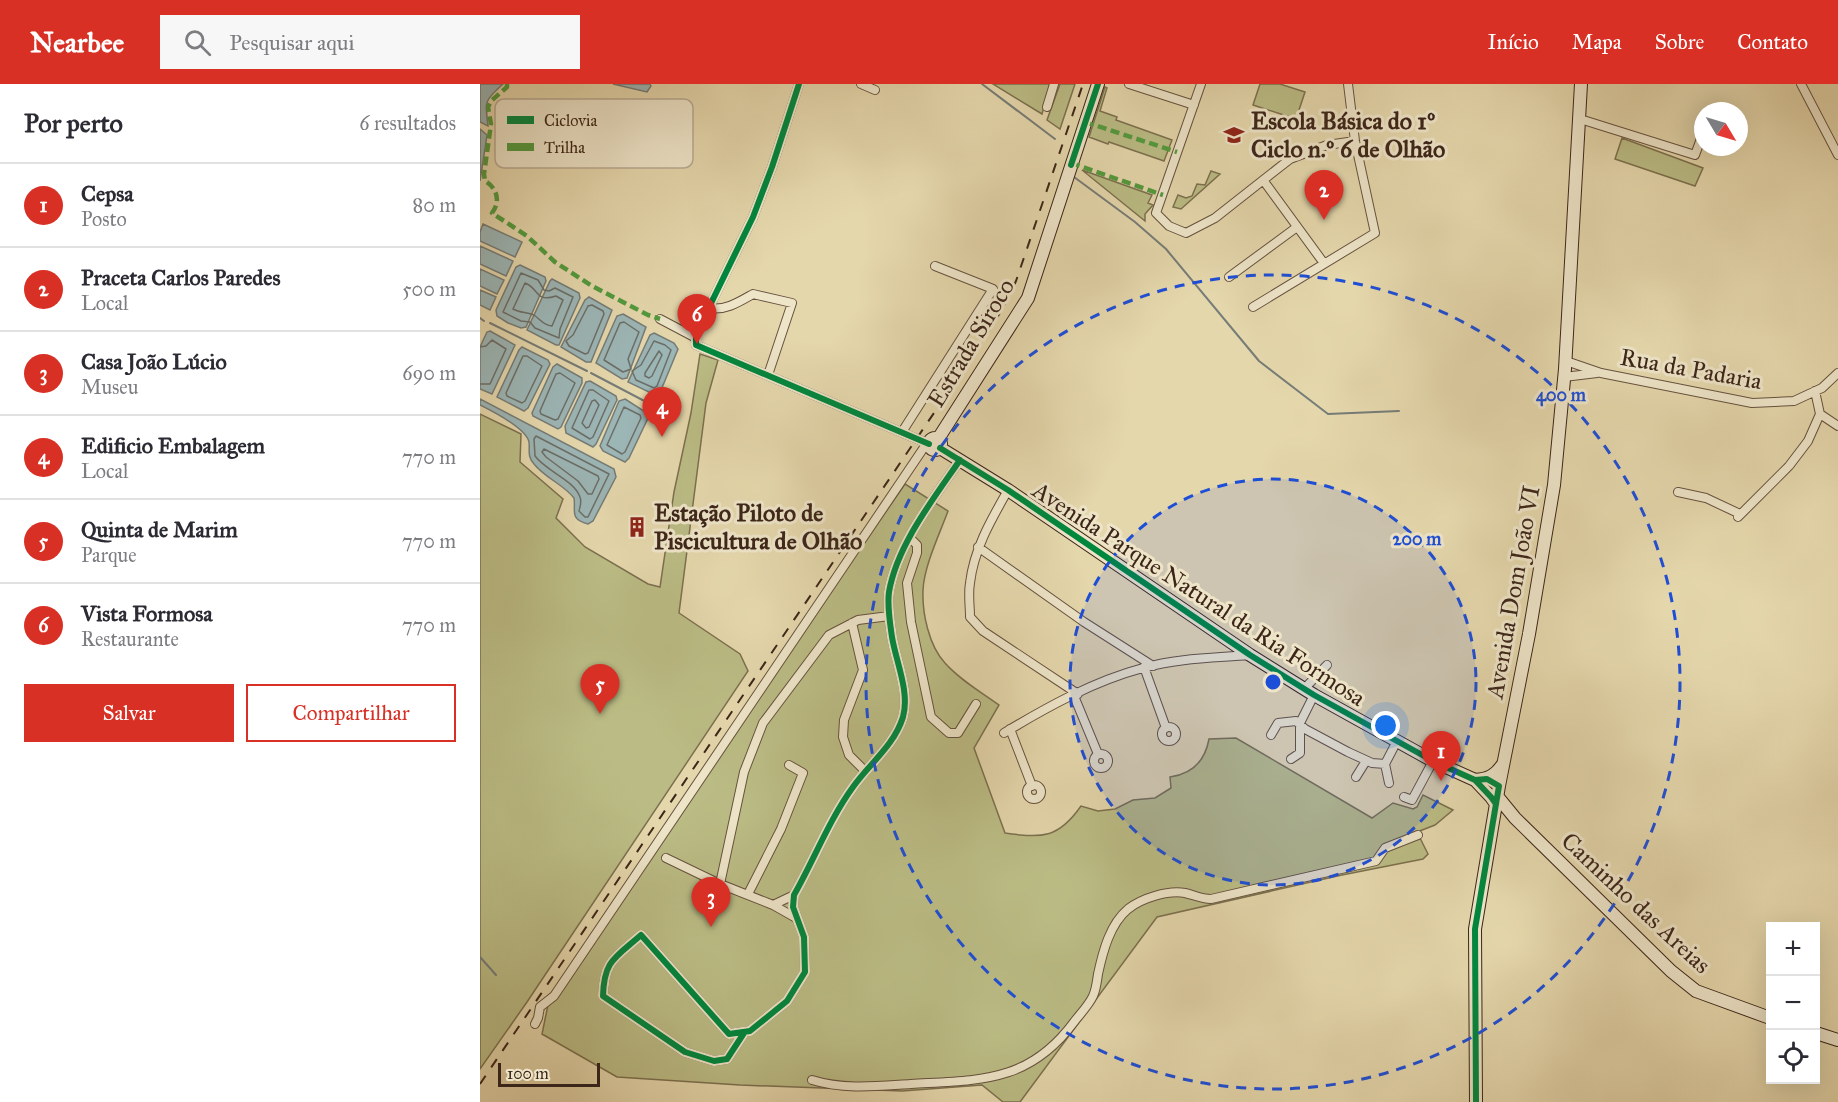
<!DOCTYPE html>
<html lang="pt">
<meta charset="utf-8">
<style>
body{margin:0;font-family:"IM FELL Great Primer",serif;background:#f7f7f7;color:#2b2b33}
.controls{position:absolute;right:18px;bottom:18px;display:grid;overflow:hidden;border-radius:0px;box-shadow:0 6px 24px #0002}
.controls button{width:54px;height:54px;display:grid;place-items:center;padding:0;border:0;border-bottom:2px solid #e1e1e2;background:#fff;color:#2b2b33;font:30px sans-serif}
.compass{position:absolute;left:1214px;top:18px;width:54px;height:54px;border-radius:50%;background:#fff;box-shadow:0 6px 24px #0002;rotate:128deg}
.scale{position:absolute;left:18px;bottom:15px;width:102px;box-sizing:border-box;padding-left:6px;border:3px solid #3c2519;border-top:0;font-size:16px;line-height:21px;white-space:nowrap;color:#3c2519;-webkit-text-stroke:4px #eee5c9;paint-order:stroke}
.you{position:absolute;left:906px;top:642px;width:21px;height:21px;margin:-15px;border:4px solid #fff;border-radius:50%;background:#1a73e8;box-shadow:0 0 0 9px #1a73e833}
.badge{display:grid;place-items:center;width:39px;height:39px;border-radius:50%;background:#d93025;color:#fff;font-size:20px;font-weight:700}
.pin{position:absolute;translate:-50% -50px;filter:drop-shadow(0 2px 3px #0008)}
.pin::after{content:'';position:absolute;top:32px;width:21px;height:18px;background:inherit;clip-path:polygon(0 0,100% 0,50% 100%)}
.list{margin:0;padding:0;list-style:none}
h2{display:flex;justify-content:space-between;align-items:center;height:78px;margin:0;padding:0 24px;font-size:26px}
h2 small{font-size:20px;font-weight:400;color:#7c7c81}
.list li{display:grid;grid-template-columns:39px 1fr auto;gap:18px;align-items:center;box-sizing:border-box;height:84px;padding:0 24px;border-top:2px solid #e1e1e2}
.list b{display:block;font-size:22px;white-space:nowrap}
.list p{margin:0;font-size:20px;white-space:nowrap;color:#7c7c81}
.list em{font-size:20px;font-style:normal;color:#7c7c81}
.actions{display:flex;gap:12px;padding:18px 24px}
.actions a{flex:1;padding:14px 0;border:2px solid #d93025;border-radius:0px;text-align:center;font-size:21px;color:#d93025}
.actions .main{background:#d93025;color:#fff}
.icon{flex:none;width:33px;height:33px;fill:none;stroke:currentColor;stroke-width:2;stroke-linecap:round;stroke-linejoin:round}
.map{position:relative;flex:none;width:1358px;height:1018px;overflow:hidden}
header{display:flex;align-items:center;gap:36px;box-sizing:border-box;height:84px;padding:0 30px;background:#d93025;color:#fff}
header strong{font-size:28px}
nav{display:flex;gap:33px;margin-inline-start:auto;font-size:21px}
.search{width:420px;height:54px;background:#f7f7f7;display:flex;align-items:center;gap:15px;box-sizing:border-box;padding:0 21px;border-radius:0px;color:#7c7c81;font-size:22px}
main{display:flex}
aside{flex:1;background:#fff}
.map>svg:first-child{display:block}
</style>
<header>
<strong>Nearbee</strong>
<div class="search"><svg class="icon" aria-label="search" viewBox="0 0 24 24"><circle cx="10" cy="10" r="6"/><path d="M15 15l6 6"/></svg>Pesquisar aqui</div>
<nav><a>Início</a><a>Mapa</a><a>Sobre</a><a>Contato</a></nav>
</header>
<main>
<aside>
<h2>Por perto<small>6 resultados</small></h2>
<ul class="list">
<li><span class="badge">1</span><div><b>Cepsa</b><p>Posto</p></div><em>80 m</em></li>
<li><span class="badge">2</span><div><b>Praceta Carlos Paredes</b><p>Local</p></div><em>500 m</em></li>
<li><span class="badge">3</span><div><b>Casa João Lúcio</b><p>Museu</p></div><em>690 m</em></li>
<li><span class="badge">4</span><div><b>Edificio Embalagem</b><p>Local</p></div><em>770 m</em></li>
<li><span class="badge">5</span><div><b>Quinta de Marim</b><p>Parque</p></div><em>770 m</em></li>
<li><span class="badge">6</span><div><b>Vista Formosa</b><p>Restaurante</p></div><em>770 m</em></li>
</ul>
<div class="actions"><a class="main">Salvar</a><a>Compartilhar</a></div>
</aside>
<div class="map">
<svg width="1358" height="1018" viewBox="0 0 1358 1018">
<rect width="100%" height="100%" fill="#e5d7ac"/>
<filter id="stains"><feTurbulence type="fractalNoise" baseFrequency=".00333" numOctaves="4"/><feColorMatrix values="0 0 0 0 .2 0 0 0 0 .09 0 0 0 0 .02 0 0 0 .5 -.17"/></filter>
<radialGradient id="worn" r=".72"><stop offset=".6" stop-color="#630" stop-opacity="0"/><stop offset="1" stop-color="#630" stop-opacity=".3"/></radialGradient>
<path fill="#bbbc85" stroke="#7c704f" stroke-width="1.5" d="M513,0h57l-8,30z
M580,0h15l-15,45 -13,-9z
M780,0h20l25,8 -9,27 -43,-14z
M625,3l2,1 -7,23 17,6 -1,3 56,20 -8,21 -55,-19 -1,2 -19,-7z
M1142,54l81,30 -8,18 -80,-27z
M602,86l70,25 -4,8 5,2 -8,9v7z
M731,87l9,3 -39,35 -8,-2 5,-12 8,3 6,-2 5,-12 8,1z
M220,270l18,6 -12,43 -27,210 61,41 8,17 -221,331 -47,67v-655l41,20 -1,28 43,37 -7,19 29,29 63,37 12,3 14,-95 17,-79z
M425,400l43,27c-8,22 -24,55 -25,79 -1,23 6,56 22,73 15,17 36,29 54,42l-25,43 31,85c37,5 53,6 76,-27l17,5 17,-2 18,-9 22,-2 16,-10 -1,-11c22,-3 35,-16 39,-38l27,-1 136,80 21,-15 20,6 4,-2 6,-12 30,15 -18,15 -18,7 11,22 -5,5 -81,16 -185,42 -137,185h-17l-21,-17 -80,6 -162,-6 -123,-8 -75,-43 8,-39z"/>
<path fill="#9cb6b6" stroke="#767c77" stroke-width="1.5" d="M0,0h23c-19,17 -18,17 -15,42l-8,-4z
M133,0h37l1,2 -4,6z
M0,45l7,6 -7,46z
M3,140l39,18 -7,15 -35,-16v-9z
M0,162l33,15 -7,15 -26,-12z
M40,181l25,12 1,4 -20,46 -5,1 -13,-5 -11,-7 -1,-6 20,-43z
M0,185l24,11 -7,14 -17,-8z
M72,195l27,14 1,5 -21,47h-3l-29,-15 23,-49z
M0,206l16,7 -6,13 -10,-5z
M109,213l23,13 -21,52h-5l-25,-15 24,-47z
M143,230l23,13 -19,51 -5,1 -26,-16 21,-47z
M10,247l25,14 -23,49 -12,-5v-42l7,-15z
M174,249l20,10 4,6 -19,46h-4l-27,-13 22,-47z
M42,263l26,13 2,4 -22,44 -4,3 -27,-14 22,-47z
M77,280l25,14v5l-21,44 -3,2 -25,-13 -1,-3 21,-46z
M110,297l26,15 1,4 -21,44 -3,3 -27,-14 -1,-7 21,-44z
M0,315l134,70 2,8 -23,44 -5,3c-19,-5 -12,-13 -14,-26 -11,-14 -29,-20 -40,-34 -7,-8 -4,-13 -5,-22 -3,-14 -37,-31 -49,-37z
M145,315l22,14 2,3 -20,42 -4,4 -22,-11 -3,-5 19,-45z"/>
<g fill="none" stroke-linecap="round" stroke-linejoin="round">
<path stroke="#6c6e68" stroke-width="1.5" d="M41,189l17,7 6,10 5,1 6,-3 18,9 -13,32 -1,9 -24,-10 -5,-6 -9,-1 -18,-9z
M45,199c14,5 10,20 31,13l7,4 -11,26c-9,-1 -11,-6 -18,-11 -7,-3 -14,-2 -21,-6z
M112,221l11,6 1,3 -16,39 -3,1 -16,-8 -3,-5 7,-6 15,-29z
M144,238l15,10 -11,27 3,10 -8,3 -19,-12 16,-37z
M174,257l11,4 6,5 -14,36 -3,2 -18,-8 -4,-9 9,-6z
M0,263l6,-1 6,-6 14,9 -16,35h-10
M179,267l3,4 -10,21 -3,2 -4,-2v-3z
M43,272h4l15,10 -17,35 -3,2 -15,-7 -1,-3z
M80,289l15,10 -17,36 -3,1 -14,-6 -1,-3 16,-37z
M109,306h4l16,11 -16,36 -3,2 -18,-11z
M115,316l4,5 -10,22 -3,1 -4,-5 10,-22z
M144,323l16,8 1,3 -16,34 -3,2 -15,-9z
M56,352l73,38 -21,43h-3l-6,-6c1,-4 3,-9 1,-14 -6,-17 -34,-26 -45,-41l-1,-17z
M64,365l54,27 1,3 -7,15h-4l-10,-13 -32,-24 -4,-5z"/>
<path stroke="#767c77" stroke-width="2" d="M502,0l73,55
M594,93l61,45 31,27 93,112 69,53 71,-3
M0,234l4,3
M10,239l97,48
M111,289l61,32
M0,873l16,18"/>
<g stroke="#66523e" stroke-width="10">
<path id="street" d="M319,0l-27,83 -19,50 -57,117v11l233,99
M381,0l14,6
M649,0l65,21
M721,0l-45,129 13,13 17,7 29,-15 75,-59 37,-14 28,-4
M1321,0l37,71
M567,23l7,-23
M1100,35l115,36 8,-22
M783,96l60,82
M749,193l68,-50
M773,223l122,-74 -20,-92 -7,-57
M229,224c16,3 30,-6 44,-14l39,9 -24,72
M180,235l36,19
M1086,277l35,12 151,30 42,-2 28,-13 16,-15
M1084,293l33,-4
M1335,307l5,23 18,12
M422,348l91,-143 -58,-23
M528,406c-17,30 -34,59 -38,93 -2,11 0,23 0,34l13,14 95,63
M1198,408l28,6 34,16
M1258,433l51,-51 19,-25 12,-27
M430,454l7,7v8l-10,30 4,39 20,95 18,16h9l18,-29
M498,463l106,75 69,44
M372,539l11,47 -19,50 -1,17 6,18 16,16
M664,583l22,61
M824,605l23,-24
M594,612l24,58
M682 650a7 7 0 1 1 14 0a7 7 0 1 1-14 0Z
M530,645l22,57
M524,649c43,-26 90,-52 139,-65 35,-10 71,-10 106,-13
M791,651l7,-12 18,-2 9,8 43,23 24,11 13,1 12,-23
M614 677a7 7 0 1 1 14 0a7 7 0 1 1-14 0Z
M811,675l9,-6v-30l14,-28
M905,680l4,19
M876,693l10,-16
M547 708a7 7 0 1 1 14 0a7 7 0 1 1-14 0Z
M924,713l8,3 21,-39
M186,774l54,26 53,21 21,-10
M240,800l24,-112 19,-49 66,-88 29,-15 31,-4
M268,810l33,-65 22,-56 -14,-8
M293,821l23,13
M55,940l3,-6 2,-11 14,-11 373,-553
M264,949l-17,26 -13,2 -29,-9 -82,-56c1,-36 12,-38 38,-61l88,99 21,-3 37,-30 18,-29 -1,-35 -11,-30 1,-12c20,-35 35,-75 59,-108 16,-23 41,-41 50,-70 7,-25 -7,-55 -11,-80 -2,-14 -5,-31 -3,-45 8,-47 45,-94 71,-132
M332,996c32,10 66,6 99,4 69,-4 118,-1 163,-62 6,-8 15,-17 19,-26 3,-6 4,-15 5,-22 5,-23 12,-50 30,-65 14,-11 40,-19 57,-16 9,2 16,6 26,6l165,-38 9,-13 33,-13"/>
</g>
<g stroke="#3c2519" stroke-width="14">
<path id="secondary" d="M449 360a6 6 0 1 1 12 0a6 6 0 1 1-12 0Z
M458,355l90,-141 70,-214
M460,364l68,42 242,165 64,40 119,66 42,19 16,17 5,7
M995,696c13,-1 20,-4 28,-16
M1017,712l18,22 156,153 25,20 74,27
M1336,949l22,7
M996,1018l-1,-173 24,-143 30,-152 25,-149 11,-116 16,-285"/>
</g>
<use href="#street" stroke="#eee5c9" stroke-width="8"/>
<use href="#secondary" stroke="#eee5c9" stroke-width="12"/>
<path stroke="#3c2519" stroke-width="2" stroke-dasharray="10 10" stroke-linecap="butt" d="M0,1000l504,-745 20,-33 12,-25 67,-197"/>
<path stroke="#529b3e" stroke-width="4.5" stroke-dasharray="9 4.5" stroke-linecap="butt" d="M27,0v3l-16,14 -3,6 3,17 -7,50 1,7c12,7 16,20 7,32l35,23 28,26 37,24 56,29 12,4
M605,38l92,30
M591,79l92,32"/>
<g stroke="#eee5c9" stroke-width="10">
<path id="cycleway" d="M319,0l-27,83 -19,50 -57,117v11l233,99
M591,81l27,-81
M460,364l68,42 242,165 64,40 119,66 42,19 16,17 5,7
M995,696l12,-1 12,7 -24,143 1,173
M264,949l-17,26 -13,2 -29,-9 -82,-56c1,-36 12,-38 38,-61l88,99 21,-3 37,-30 18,-29 -1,-35 -11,-30 1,-12c20,-35 35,-75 59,-108 16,-23 41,-41 50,-70 7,-25 -7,-55 -11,-80 -2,-14 -5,-31 -3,-45 8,-47 45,-94 71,-132"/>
</g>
<use href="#cycleway" stroke="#00873e" stroke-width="6"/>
</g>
<circle cx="793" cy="598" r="203" fill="#1d4ed8" fill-opacity=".12"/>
<g fill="none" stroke="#1d4ed8" stroke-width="3" stroke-dasharray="10 8">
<circle cx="793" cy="598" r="203"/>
<circle cx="793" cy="598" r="407"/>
</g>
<defs>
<g id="school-bare" transform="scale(1.62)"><path d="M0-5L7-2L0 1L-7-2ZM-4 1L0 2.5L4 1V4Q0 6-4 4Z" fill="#8f2418" stroke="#eee5c9" stroke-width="2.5" paint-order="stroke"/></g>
<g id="building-bare" transform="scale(1.62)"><path d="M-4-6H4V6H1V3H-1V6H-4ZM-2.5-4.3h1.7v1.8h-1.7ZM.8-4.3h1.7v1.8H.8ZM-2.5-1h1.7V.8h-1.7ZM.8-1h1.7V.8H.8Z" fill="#8f2418" stroke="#eee5c9" stroke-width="2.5" paint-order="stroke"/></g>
</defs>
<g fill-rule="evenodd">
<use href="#school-bare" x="754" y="51"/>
<use href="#building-bare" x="157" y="443"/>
</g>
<g text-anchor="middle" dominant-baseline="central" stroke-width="6" stroke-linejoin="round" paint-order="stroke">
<g font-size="24" font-weight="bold" fill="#3c2519" stroke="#eee5c9" text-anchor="start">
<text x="771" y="37">Escola Básica do 1º<tspan x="771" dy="28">Ciclo n.º 6 de Olhão</tspan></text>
<text x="174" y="429">Estação Piloto de<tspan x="174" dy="28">Piscicultura de Olhão</tspan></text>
</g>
<g font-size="24" fill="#3c2519" stroke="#eee5c9">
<text transform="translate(491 259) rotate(-59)">Estrada Siroco</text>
<text transform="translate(1211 285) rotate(10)">Rua da Padaria</text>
<text transform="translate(1033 508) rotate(-80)">Avenida Dom João VI</text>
<text transform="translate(719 510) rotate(33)">Avenida Parque Natural da Ria Formosa</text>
<text transform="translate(1156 819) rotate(43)">Caminho das Areias</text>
</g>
</g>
<rect x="15" y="15" width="198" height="69" rx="9" fill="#eee5c9" stroke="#b9ab94" stroke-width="1.5"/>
<rect x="27" y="32" width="27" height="8" fill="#00873e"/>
<rect x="27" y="59" width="27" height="8" fill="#529b3e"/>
<g font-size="16" fill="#3c2519">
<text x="64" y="42">Ciclovia</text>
<text x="64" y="69">Trilha</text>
</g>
<circle cx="793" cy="598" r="9" fill="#1d4ed8" stroke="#eee5c9" stroke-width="3"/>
<g font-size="18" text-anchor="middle" font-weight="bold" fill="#1d4ed8" stroke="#eee5c9" stroke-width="6" stroke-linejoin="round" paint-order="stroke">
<text x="1081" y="317">400 m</text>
<text x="937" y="461">200 m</text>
</g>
<rect width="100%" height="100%" filter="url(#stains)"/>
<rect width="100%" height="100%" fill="url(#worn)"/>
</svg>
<div class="controls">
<button>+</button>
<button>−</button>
<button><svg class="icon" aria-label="locate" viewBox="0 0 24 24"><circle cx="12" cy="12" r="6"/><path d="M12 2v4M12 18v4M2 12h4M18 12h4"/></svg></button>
</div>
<svg class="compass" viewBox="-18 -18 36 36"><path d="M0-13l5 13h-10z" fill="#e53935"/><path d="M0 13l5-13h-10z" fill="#7c7c81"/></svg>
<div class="scale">100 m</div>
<div class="you"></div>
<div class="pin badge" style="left:961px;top:697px">1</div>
<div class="pin badge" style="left:844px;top:136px">2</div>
<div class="pin badge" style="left:231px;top:843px">3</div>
<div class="pin badge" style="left:182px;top:353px">4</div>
<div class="pin badge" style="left:120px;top:630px">5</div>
<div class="pin badge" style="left:217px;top:260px">6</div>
</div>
</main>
